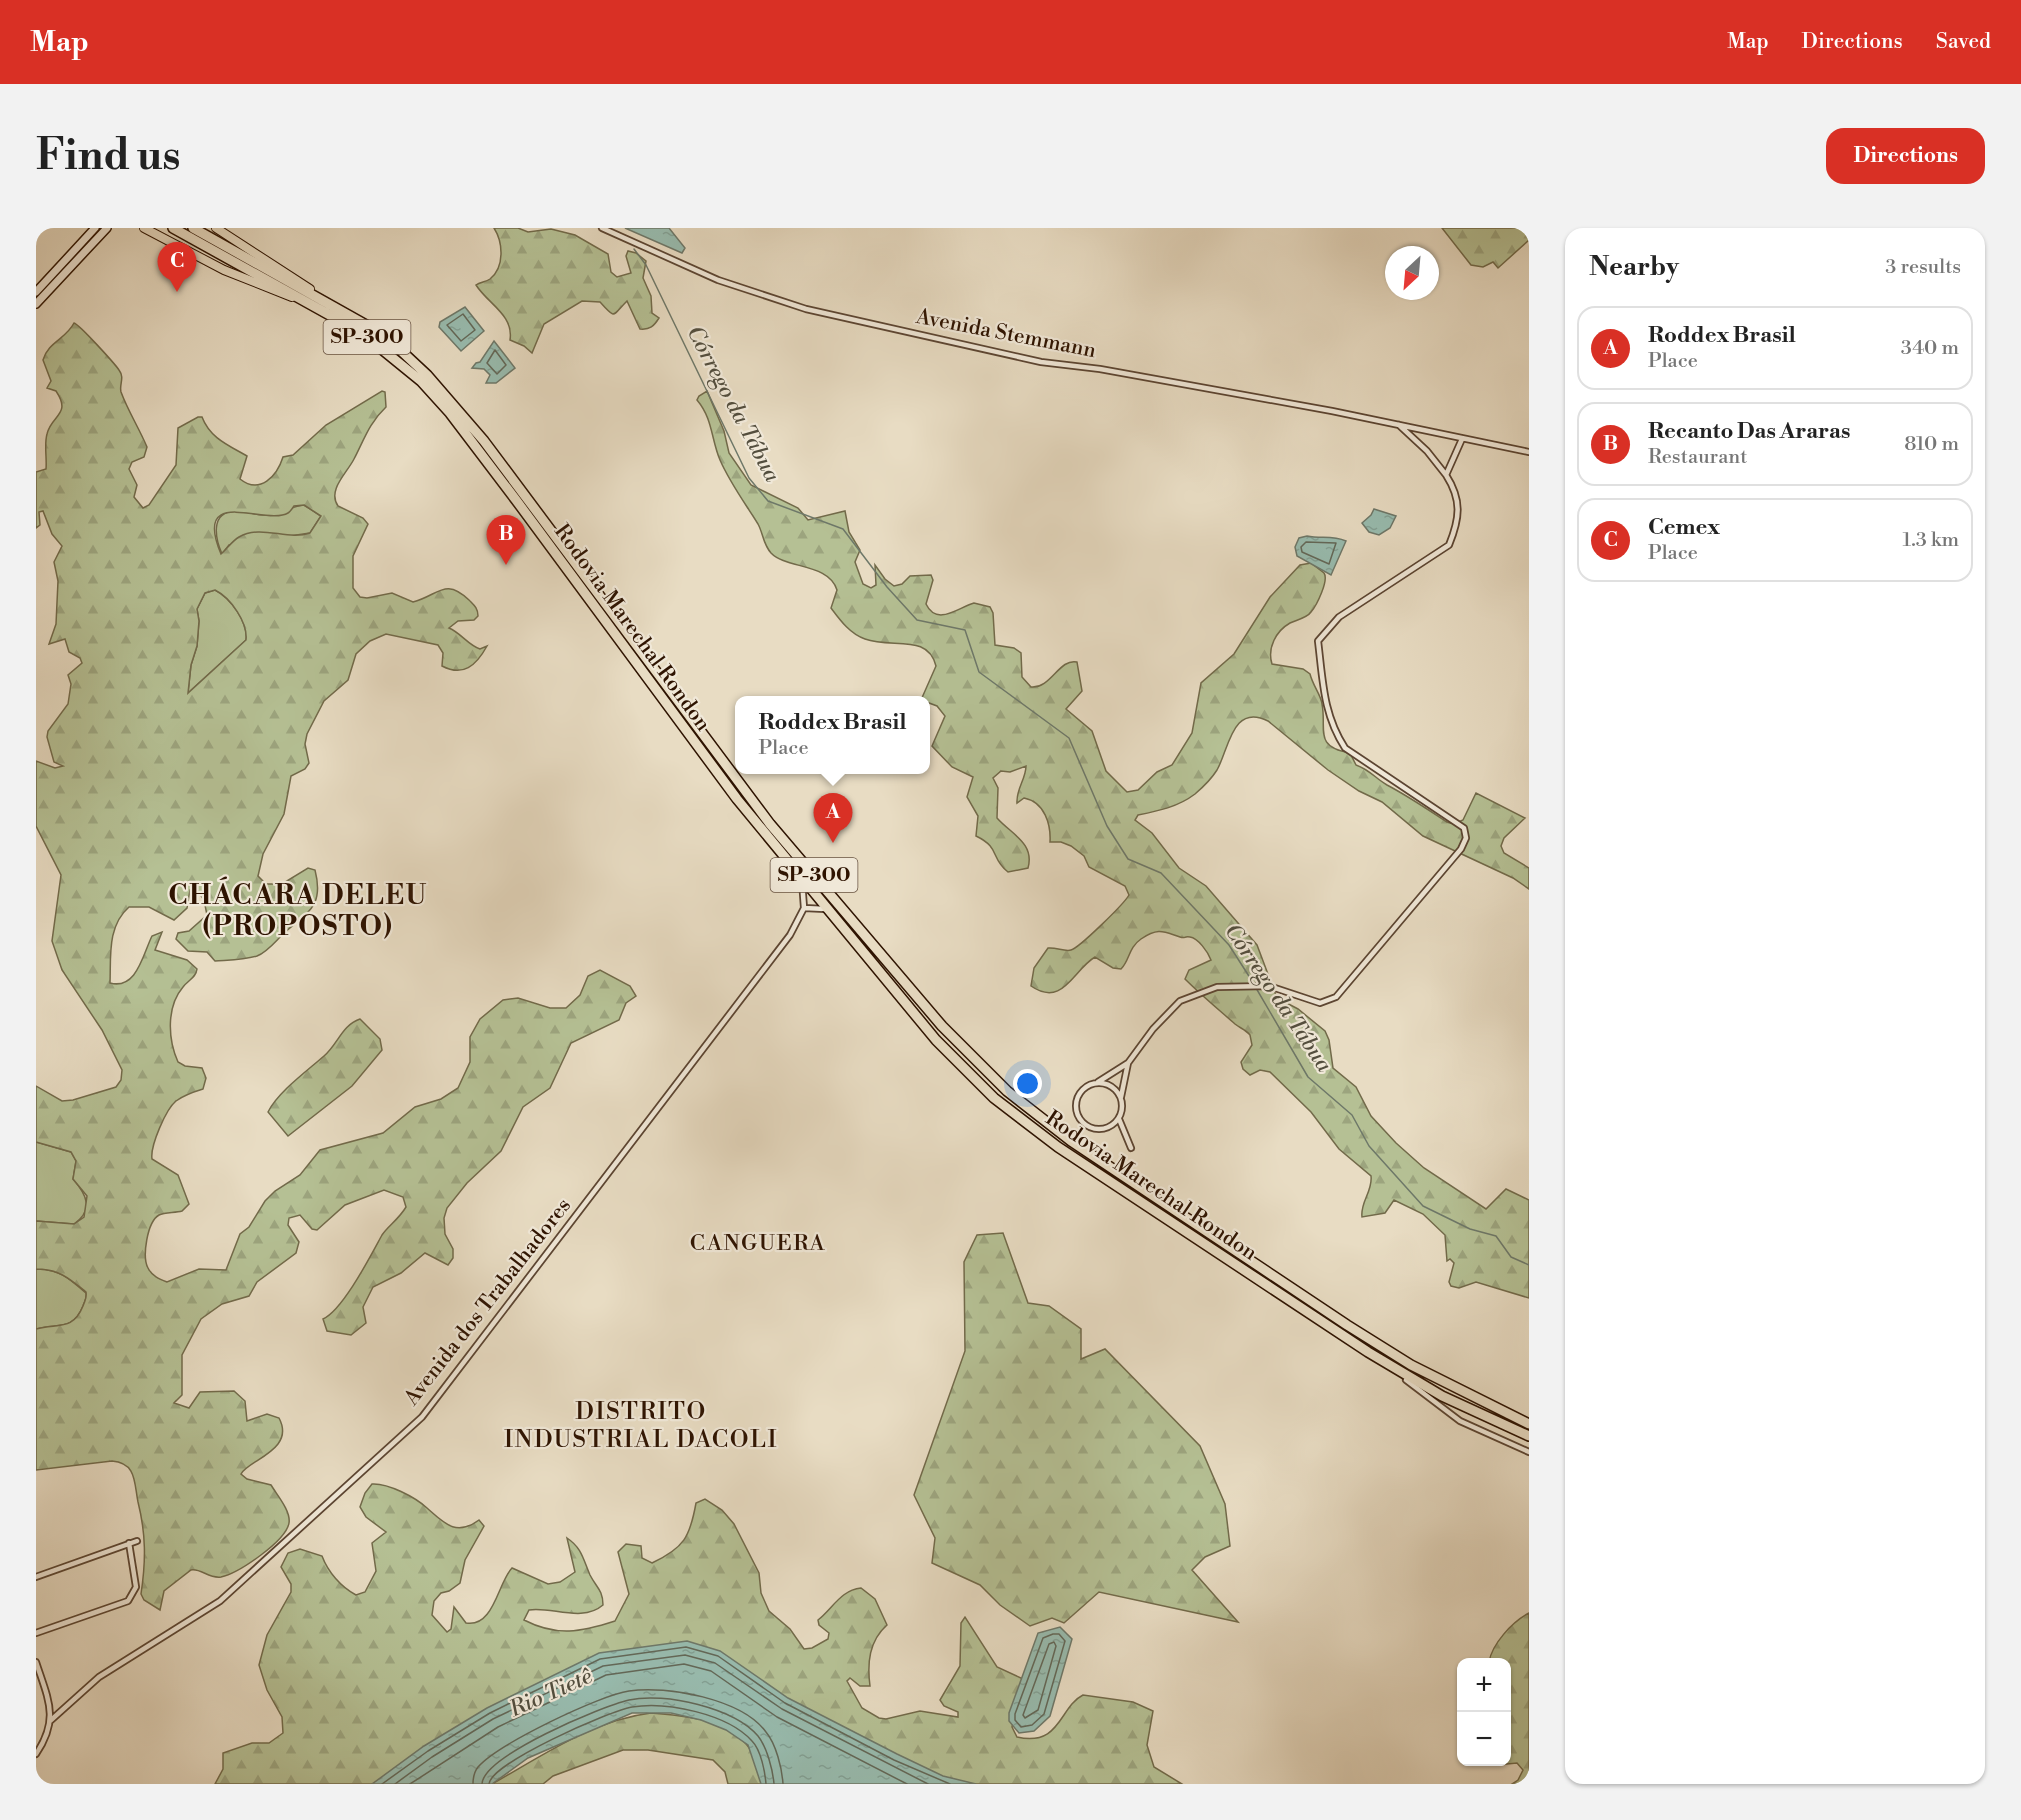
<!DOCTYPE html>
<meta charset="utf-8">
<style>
body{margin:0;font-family:"Libre Bodoni",serif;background:#f2f2f2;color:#222}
.controls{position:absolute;right:18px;bottom:18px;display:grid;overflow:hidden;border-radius:12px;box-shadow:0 2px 4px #0004}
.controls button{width:54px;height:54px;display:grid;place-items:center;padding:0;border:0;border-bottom:2px solid #e0e0e0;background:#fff;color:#222;font:30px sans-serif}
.compass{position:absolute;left:1349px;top:18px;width:54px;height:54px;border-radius:50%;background:#fff;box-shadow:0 2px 4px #0004;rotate:206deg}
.you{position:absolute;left:992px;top:856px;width:21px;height:21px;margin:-15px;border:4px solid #fff;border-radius:50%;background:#1a73e8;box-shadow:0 0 0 9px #1a73e833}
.badge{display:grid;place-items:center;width:39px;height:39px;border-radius:50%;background:#d93025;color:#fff;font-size:20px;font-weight:700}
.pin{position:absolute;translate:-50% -50px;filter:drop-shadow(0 2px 3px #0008)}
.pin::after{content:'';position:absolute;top:32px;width:21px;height:18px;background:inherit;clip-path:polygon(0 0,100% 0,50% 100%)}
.popup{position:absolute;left:699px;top:468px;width:195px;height:78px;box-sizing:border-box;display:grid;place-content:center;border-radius:12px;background:#fff;filter:drop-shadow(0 2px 4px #0005);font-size:20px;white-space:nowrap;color:#767676}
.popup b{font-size:22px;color:#222}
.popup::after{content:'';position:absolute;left:50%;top:100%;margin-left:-12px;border:12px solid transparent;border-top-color:#fff}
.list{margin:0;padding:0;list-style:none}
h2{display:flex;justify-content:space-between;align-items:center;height:78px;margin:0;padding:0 24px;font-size:26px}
h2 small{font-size:20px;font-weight:400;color:#767676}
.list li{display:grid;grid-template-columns:39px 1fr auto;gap:18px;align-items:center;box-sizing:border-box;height:84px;margin:0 12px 12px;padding:0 12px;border:2px solid #e0e0e0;border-radius:18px}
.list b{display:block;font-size:22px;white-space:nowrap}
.list p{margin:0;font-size:20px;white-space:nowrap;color:#767676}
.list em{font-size:20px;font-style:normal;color:#767676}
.map{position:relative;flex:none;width:1493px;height:1556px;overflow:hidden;border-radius:18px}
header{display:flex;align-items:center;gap:36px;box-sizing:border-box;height:84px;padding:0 30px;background:#d93025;color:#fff}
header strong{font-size:28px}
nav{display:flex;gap:33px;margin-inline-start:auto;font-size:21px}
.intro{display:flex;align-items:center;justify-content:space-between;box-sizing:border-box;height:144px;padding:0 36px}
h1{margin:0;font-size:42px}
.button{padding:15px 27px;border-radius:18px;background:#d93025;color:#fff;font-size:21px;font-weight:700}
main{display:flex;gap:36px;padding:0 36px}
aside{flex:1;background:#fff;border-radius:18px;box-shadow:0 2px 4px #0004}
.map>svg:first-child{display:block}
</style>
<header>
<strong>Map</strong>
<nav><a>Map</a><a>Directions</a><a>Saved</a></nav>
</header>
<div class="intro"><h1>Find us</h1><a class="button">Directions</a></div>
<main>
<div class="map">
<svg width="1493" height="1556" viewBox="0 0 1493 1556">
<defs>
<pattern id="forest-firs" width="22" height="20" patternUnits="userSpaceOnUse" patternTransform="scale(1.5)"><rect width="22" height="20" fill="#b5c094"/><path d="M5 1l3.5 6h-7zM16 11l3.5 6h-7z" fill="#9ca47e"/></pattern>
<pattern id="water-ripples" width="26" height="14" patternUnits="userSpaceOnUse" patternTransform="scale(1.5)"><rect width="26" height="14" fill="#98bcaf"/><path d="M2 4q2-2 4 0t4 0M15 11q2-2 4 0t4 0" fill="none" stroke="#83a195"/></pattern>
</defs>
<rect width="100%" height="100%" fill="#e8dcc3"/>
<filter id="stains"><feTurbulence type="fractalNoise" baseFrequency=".00333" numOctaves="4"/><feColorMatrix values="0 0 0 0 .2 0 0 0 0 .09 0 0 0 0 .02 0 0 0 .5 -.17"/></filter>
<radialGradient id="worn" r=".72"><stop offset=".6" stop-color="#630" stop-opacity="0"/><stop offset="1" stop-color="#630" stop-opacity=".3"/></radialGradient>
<path fill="#b5c094" stroke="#726a4a" stroke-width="1.5" d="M268,277l17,11 -11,17 -81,12 -7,9c-7,-16 -12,-42 13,-43 10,-1 19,4 28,4 13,1 28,-9 41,-10z
M179,362c16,8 33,32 31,50l-58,53 3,-28 6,-19 2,-25 -2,-12 8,-16z
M0,914l35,10 5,9 -3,18c14,16 21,31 1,45l-38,-3z
M0,1041c23,0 33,9 50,24 1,6 -1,7 -3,13 -10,25 -25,17 -47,23z"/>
<path fill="url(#forest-firs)" stroke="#726a4a" stroke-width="1.5" fill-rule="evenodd" d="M458,0h24l10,4 23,-3 24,6 33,19 3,18 6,5 14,-4 -5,-17 2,-5 8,2 10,8 -3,17 8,18 1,17 7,5c-5,8 -9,12 -19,11l-13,-28c-15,15 -11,19 -27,1l-18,-1 -38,23 -12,29 -8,-7 -14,-6c4,-25 -22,-36 -34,-55 4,-3 10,-3 14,-6 15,-12 13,-37 4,-51z
M1406,0h87v12l-31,28 -5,-6 -10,5 -12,-2z
M38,95c5,1 41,41 45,47 6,8 0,14 2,22 7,19 18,36 26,55l-3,10 -12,5 -3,7 8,16 -3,12 9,11 6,-3 27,-40 2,-37 20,-11h4c8,21 26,28 45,39l-7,23c20,16 37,-3 43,-22l10,-2 33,-30 56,-34 3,1 1,15c-17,16 -22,33 -32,52 -7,14 -27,31 -16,47l25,12 5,6 -15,32v32l7,9 7,1 25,-5 21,9c26,-7 32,-25 56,-2 5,5 9,8 9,16l-4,4 -16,1 -9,7c12,5 19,17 31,21l7,-3c-11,20 -24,31 -45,20l1,-13 -5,-8 -52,-11 -16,7 -14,13 -8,26 -24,21 -17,33 -2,10 4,19 -4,6 -14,7 -7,38 -21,40 -5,22 8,8h16l26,-16 7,2c10,39 -10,43 -33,65 -8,8 -15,17 -25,21 -13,4 -29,4 -42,5l-8,-9 -19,-1 -12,-12 2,-6 11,-2 18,-16 -3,-15 -9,-13 -5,3 -3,18 -13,12 -25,-13h-20c-22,19 -18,50 -19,76 27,7 33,-29 42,-47l10,-4 -7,18 32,10 10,9c-1,9 -9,11 -14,18 -17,20 -15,53 -5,75l7,4 17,2 4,10 -3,11c-10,3 -19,6 -27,12 -10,8 -26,45 -24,58l26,16 11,29 -7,7c-7,2 -17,1 -23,4 -12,7 -17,42 -11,53 4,8 11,11 19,14l32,-13 27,1 14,-36 9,-7 16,-26 10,-10 25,-16 20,-25 63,-17 32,-26 26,-8 17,-11 12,-26v-25l10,-18 23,-19 15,-2 32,10h16l14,-13 8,-19 12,-6 30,16 6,10 -10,7 -7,17 -48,23 -21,45 -27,19 -22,44 -34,32 -20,25 -3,10 1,16 8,15v9l-5,7 -23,-12 -24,20 -28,14 -10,20 3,16 -15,12 -24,-4 -4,-12c20,-9 48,-64 59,-84 6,-9 17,-16 24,-28l-3,-10 -19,-7 -39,15 -28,25 -5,-1 -12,-14 -11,3 -1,7 11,17 -3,11 -39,29 -8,14 -27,8 -21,15 -19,36v40l-8,8 15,5 11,-16 34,-1 11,10 2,20 20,-7 12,4c17,32 -31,42 -38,56l6,5 24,6c6,10 20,26 18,38 -3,18 -50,50 -68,54 -12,2 -20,-9 -30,-7l-27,21 -4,19 -16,-10 -3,-6c5,-33 5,-60 -3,-92 -4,-19 -1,-39 -26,-41l-76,9v-141c22,-6 37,2 47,-23 2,-6 4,-7 3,-14 -17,-14 -27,-23 -50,-23v-48l38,3 10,-7 3,-21 -14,-17 3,-18 -5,-9 -35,-10v-56l26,15 11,-1 43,-13 5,-7 1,-10 -20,-40 -40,-60 -10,-29 9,-66 -25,-49v-65l19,7 8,-2 -9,-4 -7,-25 1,-6 20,-27 3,-20 -3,-9 14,-12 -2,-5 -11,-6 -4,-13 -16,5 7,-20 2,-43 -4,-19 8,-16 -10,-12 -9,-23 -4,1 1,13 -4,3v-56l10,-3c1,-12 -2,-24 1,-35 4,-19 25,-19 9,-43l-9,-3 4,-7 -8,-21c5,-18 23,-21 31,-37zM268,277l17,11 -11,17c-23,8 -48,-9 -71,4 -7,4 -12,12 -18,17 -29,-70 45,-28 67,-41 2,-1 4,-4 6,-7zM179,362c16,8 33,33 31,50l-58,53 3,-28 6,-19 2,-25 -2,-12 8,-16z
M671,163l17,40 5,22 22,32 47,23 10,12 37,-9 4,21 11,18 -5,12 8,22 8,4 5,-3 -1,-20 10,14 9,7 8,-2 8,-8 21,-1 2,5 -7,24c11,23 33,3 48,-1l16,4 3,6 2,32 19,3 7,5 1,24 9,10c20,2 28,-29 46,-25l5,29 -16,18 26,22 14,40 21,21 11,-2 19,-18 15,-7 20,-32 9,-50 33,-29 36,-57 30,-32 11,-2 13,10c5,7 -7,32 -13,39 -4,6 -15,8 -21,11 -14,8 -23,25 -18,41l31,5 7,5c3,12 11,21 12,30 5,25 -9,43 28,49l6,12c14,5 19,13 31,20 21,11 40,24 60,37l7,2 9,-4 13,-27 49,25 -21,20 -3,8 3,7 25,15v21l-16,-11 -90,-42 -41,-34 -23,-11 -31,-21 -60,-49c-36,-18 -39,28 -51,49 -5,8 -15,18 -22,24 -17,13 -37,17 -57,21l-3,5 17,13 27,35 27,18 51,59 20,53 21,11 27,22 4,9 4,28 23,19 15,29 25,27 28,25 62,41 20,-20 23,11v98l-53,-16 -17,6 -8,-2 -2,-4 5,-19 -4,-4 -3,2 -2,-26 -22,-21 -29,-14 -9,13 -23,4c-2,-15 11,-26 9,-41l-32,-27 -28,-37 -41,-40 -10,-2 -10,5 -7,-6 -2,-7 11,-17 -2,-10c-4,-5 -10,-7 -15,-11 -17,-15 -34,-29 -50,-45l4,-9 22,-10c-3,-8 -13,-22 -21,-23 -7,-1 -4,2 -10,0 -16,-5 -21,-10 -39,2 -13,9 -11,21 -20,30l-8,-1 -18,-11c-22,13 -32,51 -64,29l3,-18 14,-20c8,-1 17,4 23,2 8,-2 53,-46 58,-55l-4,-9 -36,-19 -5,-11 -13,-10 -10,-4h-11c1,-17 -5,-40 -26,-44l-7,5c-1,-14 9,-24 9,-37l-16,6 -9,-1 -8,7 5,10 -1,30c14,16 38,25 31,50l-20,4c-18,-14 -7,-24 -32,-36l2,-20 -11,-19 6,-20 -21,-10 -20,-21 13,-30 -8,-10 -16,-6 15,-34c-8,-33 -44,-17 -71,-27 -15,-5 -25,-19 -34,-31l6,-18c-8,-27 -51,-21 -66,-37 -8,-9 -8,-20 -13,-29 -13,-21 -28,-41 -38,-64 -9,-21 -7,-41 -23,-60l2,-4z
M324,791l20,20 2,11 -30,36 -64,50 -20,-24c10,-20 39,-41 56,-56 14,-12 18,-31 36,-37z
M967,1005l25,70 21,3 32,23v30l24,-10 95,97 25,58 5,42 -25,11 -13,13 46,52 -139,-30 -35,31 -12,-5 -22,8 -30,-21 -20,-20 -48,-22 3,-25 -21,-43 51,-144 -1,-89 13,-27z
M336,1256c16,-1 43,13 55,24 17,15 29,29 52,12l5,6 -19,34 -5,23 -11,8 -8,2 -7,8 -2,14 15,17 4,-3 3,-22 12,16c28,5 32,-41 46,-55l36,16 12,-2 15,-10 -8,-34c15,10 16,21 23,37 6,12 13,15 13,30 -21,18 -52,1 -74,5l-5,10c33,17 57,12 91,1l14,-27 -11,-42 8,-8 15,2 1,12 10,5c32,-15 38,-26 44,-60l9,-4 17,11 12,14 25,49 2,20 8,18 21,18 14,20 8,-1 16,-9 1,-6 -10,-8 -1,-5c15,-12 23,-30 43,-32l14,11 12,26c-18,16 -20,38 -17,61h-10l-10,-8 -3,3 15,27 17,10 7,1 34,-8 38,6v-5l-14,-6 -4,-6 20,-34 1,-43 4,-6 32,50 26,12 -11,48 5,10c44,10 42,-30 66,-42l50,7 20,9 -6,34 7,22 28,17h-246l-127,-64 -73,-55 -359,119h-162l8,-15v-16l29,-10h17l14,-10 -1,-16 -15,-27 -8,-25 8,-30 24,-43v-8l-10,-17 7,-14 12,-4 22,7c6,16 19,31 34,39l9,-3 11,-21 -4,-28 14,-11 -20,-15 -6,-10 5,-14z
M1493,1385v171h-17l6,-4 5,-10 -6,-7 -20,2 1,-3h8v-100h-17c3,-18 23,-40 40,-49z
M615,1485c34,3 77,5 99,36 7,9 10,24 14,35h-36l-3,-12 -12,-12 -65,-10h-25l-70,26 -10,8h-51c50,-28 101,-64 159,-71z"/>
<path fill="url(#water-ripples)" stroke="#6e7869" stroke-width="1.5" d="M589,0h44l16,20 -3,5z
M429,79l19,24 -23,20 -22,-24 1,-5z
M458,113l21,27 -19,15h-10l4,-8 -6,-6 -12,-1 4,-5 4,-1z
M1338,281l22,7 -6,12 -11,7 -10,-3 -7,-9 9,-8z
M1271,308c14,3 25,-1 39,5l-15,34 -34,-19 -2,-9 4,-9z
M1024,1399l12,12 -22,77 -16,15 -15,2 -10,-12v-8l29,-80z
M651,1413l33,10 68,47 109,56 46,22 33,8h-215l-13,-39 -22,-15 -25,-10 -30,-7h-39l-104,45 -36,26h-120l52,-38 63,-38 112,-55z"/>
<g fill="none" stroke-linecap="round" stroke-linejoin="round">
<path stroke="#636858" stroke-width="1.5" d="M427,86l12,16 -14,11 -14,-16z
M459,122l11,15 -9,9 -10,-11z
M1270,314l30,1 -7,21 -27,-12 -1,-5z
M1017,1406h6l6,7 -21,73 -12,11 -11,2 -6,-7v-6l28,-76z
M1018,1414l2,4 -18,64 -13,8 -2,-3 26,-71z
M346,1556l46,-33 62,-38 110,-54 86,-12 32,9 67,47 109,57 56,24
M359,1556l37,-27 61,-38 110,-53 82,-11 30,8 67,46 146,75
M374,1556l88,-57 108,-52 78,-11 27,7 66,46 130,67
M437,1556c0,-6 1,-12 5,-17 20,-23 122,-72 151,-76 38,-6 113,8 137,41 10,12 16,36 17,52
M446,1556c1,-28 120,-78 147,-84 36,-8 105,8 129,36 9,11 15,35 16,48
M453,1556c2,-21 120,-73 143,-77 34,-6 96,7 120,34 9,9 13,31 14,43"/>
<path stroke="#6e7869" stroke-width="1.5" d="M598,21l12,16 103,213 19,23 75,28 44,58 30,33 48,10 14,42 90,66 38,88 21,33 33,14 68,72 25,39
M1220,760l52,89 44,38 17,31 54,60 47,23 26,7 15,21 18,8"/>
<g stroke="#5c4532" stroke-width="8">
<path id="street" d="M566,0l116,52 88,29 235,53 59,7 232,42 197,41
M1363,197l28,26 19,24 16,-36
M768,680l21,1
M1092,835l25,-34 27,-28 37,-14 52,-1 51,17 16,-6 125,-148 5,-11 -2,-10 -119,-80c-22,-34 -22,-67 -27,-107l21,-24 110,-72c11,-27 13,-45 -3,-70
M1062,854l30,-19 -7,34
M1040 878a23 23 0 1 1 46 0a23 23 0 1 1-46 0Z
M1083,891l12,29
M1370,1152l54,41 69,31
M0,1349l101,-36
M0,1405l92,-32 8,-14 -7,-44
M0,1434c12,37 24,57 0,92
M14,1493l49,-44 121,-76 202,-184 368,-482 14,-27 -2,-27"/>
</g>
<g stroke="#2e1301" stroke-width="10">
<path id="secondary" d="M0,64l59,-64
M0,76l71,-76"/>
</g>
<g stroke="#2e1301" stroke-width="10">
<path id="primary" d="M108,0l80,42 68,27
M180,0l94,61"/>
</g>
<g stroke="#2e1301" stroke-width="12">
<path id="highway" d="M137,0l189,105 59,48 29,32 66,87 221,299 199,241 58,58 64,49 310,205 74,44 87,40
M157,0l173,97 31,22 30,28 57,66 286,383 172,202 65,65 64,50 276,184 64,40 118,59"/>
</g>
<use href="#street" stroke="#f0e8d8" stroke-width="4.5"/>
<use href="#secondary" stroke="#f0e8d8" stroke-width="7"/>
<use href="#primary" stroke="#e8dcc3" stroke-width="8"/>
<use href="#highway" stroke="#e8dcc3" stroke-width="9"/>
</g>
<g text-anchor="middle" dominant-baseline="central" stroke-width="4.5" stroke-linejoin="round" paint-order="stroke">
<g fill="#f0e8d8" stroke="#685342" stroke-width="1.5">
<rect x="287.5" y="92" width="87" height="34" rx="4.5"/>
<rect x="734.5" y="630" width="87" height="34" rx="4.5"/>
</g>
<g font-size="20" font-weight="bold" fill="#2e1301">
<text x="331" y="109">SP-300</text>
<text x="778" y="647">SP-300</text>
</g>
<g font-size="21" fill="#2e1301" stroke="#f0e8d8">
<text transform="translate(970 106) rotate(11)">Avenida Stemmann</text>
<text transform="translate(596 400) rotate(54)">Rodovia Marechal Rondon</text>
<text transform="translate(1115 958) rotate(34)">Rodovia Marechal Rondon</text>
<text transform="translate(452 1074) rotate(-52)">Avenida dos Trabalhadores</text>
</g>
<g font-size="22" font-style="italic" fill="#534e3e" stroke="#f0e8d8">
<text transform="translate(697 176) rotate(62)">Córrego da Tábua</text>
<text transform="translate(1242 770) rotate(56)">Córrego da Tábua</text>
<text transform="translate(515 1465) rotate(-24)">Rio Tietê</text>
</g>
<g font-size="22" letter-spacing="1.5" fill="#2e1301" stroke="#f0e8d8">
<text x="722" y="1015">CANGUERA</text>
</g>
<g font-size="24" letter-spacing="1.5" fill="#2e1301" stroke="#f0e8d8">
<text x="605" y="1184">DISTRITO<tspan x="605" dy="28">INDUSTRIAL DACOLI</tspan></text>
</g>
<g font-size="27" font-weight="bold" letter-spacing="1.5" fill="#2e1301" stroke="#f0e8d8">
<text x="262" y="668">CHÁCARA DELEU<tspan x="262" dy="31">(PROPOSTO)</tspan></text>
</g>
</g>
<rect width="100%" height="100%" filter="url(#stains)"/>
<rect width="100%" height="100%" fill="url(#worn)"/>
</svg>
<div class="controls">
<button>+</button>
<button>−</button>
</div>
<svg class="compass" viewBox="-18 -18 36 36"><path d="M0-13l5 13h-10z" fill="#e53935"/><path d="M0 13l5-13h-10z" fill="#767676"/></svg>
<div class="you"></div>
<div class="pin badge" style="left:797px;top:615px">A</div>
<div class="popup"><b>Roddex Brasil</b>Place</div>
<div class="pin badge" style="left:470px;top:337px">B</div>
<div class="pin badge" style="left:141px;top:64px">C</div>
</div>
<aside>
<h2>Nearby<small>3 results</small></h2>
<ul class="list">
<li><span class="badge">A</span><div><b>Roddex Brasil</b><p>Place</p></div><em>340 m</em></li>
<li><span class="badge">B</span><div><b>Recanto Das Araras</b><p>Restaurant</p></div><em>810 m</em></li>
<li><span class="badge">C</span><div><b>Cemex</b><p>Place</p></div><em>1.3 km</em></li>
</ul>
</aside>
</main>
